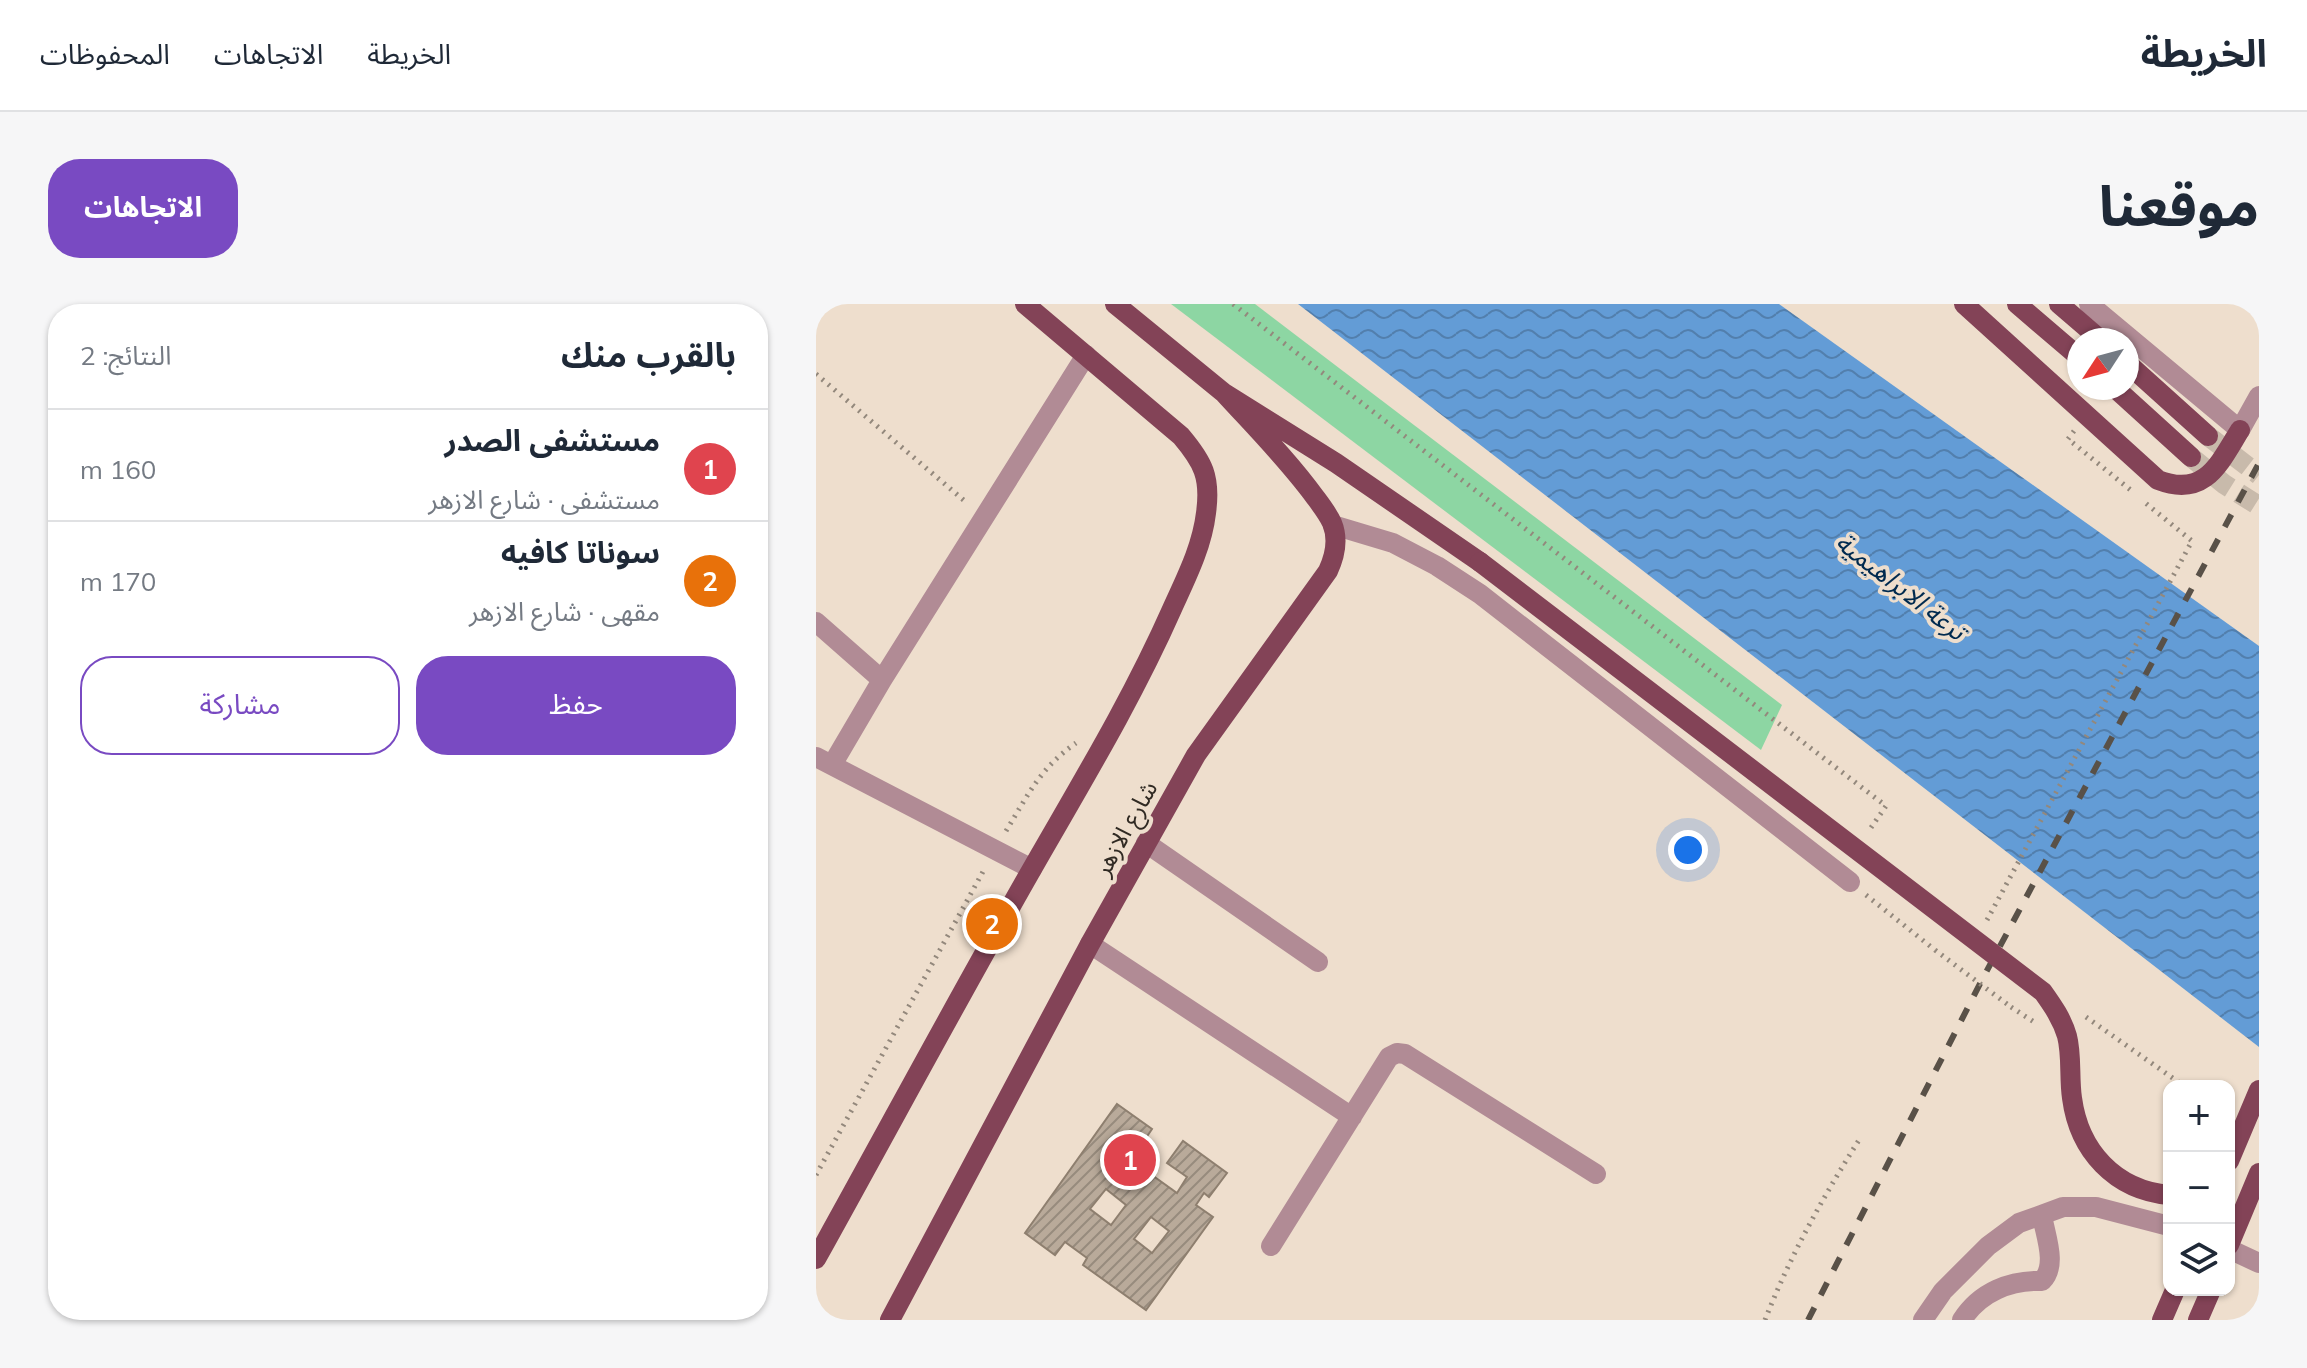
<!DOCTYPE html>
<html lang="ar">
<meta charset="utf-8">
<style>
body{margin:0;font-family:Mulish,"Noto Sans Arabic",sans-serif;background:#f6f6f7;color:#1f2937;direction:rtl}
.controls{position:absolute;right:24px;bottom:24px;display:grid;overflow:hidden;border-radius:16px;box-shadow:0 2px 6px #0004}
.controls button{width:72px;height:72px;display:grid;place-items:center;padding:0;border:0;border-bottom:2px solid #e0e1e3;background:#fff;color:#1f2937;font:40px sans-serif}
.compass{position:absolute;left:1251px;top:24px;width:72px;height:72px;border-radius:50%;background:#fff;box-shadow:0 2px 6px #0004;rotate:234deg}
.you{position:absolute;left:872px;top:546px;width:28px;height:28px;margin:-20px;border:6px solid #fff;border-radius:50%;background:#1a73e8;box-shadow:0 0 0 12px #1a73e833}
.badge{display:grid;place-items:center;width:52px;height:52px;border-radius:50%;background:#794ac2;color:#fff;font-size:26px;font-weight:700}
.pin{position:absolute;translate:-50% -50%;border:4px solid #fff;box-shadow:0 2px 8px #0006}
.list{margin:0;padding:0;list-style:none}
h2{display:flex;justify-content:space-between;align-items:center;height:104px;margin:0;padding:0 32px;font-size:34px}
h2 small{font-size:26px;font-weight:400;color:#747a83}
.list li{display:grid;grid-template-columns:52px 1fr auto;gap:24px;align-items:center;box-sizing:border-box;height:112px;padding:0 32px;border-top:2px solid #e0e1e3}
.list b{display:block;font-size:30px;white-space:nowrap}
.list p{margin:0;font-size:26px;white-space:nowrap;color:#747a83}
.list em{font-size:26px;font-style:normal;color:#747a83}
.actions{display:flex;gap:16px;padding:24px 32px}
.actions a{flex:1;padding:18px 0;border:2px solid #794ac2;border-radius:32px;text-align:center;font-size:28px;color:#794ac2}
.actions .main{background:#794ac2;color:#fff}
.icon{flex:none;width:44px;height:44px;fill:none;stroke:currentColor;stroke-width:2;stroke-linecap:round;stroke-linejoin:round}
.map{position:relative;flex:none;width:1443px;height:1016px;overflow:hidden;direction:ltr;border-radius:32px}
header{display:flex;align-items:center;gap:48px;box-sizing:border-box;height:112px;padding:0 40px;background:#fff;border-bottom:2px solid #e0e1e3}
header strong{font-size:38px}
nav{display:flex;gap:44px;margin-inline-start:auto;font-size:28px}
.intro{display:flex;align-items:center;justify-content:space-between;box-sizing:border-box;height:192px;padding:0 48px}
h1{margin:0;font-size:56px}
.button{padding:20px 36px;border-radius:32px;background:#794ac2;color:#fff;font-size:28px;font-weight:700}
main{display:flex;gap:48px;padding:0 48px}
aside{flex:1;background:#fff;border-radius:32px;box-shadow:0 2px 6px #0004}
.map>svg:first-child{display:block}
</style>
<header>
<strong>الخريطة</strong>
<nav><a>الخريطة</a><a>الاتجاهات</a><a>المحفوظات</a></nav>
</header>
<div class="intro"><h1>موقعنا</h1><a class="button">الاتجاهات</a></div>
<main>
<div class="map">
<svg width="1443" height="1016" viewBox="0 0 1443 1016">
<defs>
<pattern id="water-waves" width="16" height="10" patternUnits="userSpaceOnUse" patternTransform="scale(2)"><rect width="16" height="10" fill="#639cd6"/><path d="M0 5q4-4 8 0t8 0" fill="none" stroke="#527fad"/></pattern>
<pattern id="building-hatch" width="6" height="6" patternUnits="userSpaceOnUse" patternTransform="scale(2)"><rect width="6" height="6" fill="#b9aa9a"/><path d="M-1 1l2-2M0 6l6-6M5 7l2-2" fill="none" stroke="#978b7d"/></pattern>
</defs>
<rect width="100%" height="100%" fill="#eedecd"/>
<path fill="#8dd6a3" d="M355,0h84l527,401 -21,45z"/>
<path fill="url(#water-waves)" d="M482,0h481l480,342v401z"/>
<path fill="url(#building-hatch)" stroke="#8e7f6f" stroke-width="2" fill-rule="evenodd" d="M301,800l35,25 -21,31 46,33 10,-16 -20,-14 16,-22 44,32 -18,24 -5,-4 -8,12 17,12 -67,93 -63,-45 4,-7 -22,-16 -10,13 -30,-22zM290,885l20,16 -15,20 -21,-16zM335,913l18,14 -17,22 -18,-14z"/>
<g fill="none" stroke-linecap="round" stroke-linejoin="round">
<path stroke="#c8baab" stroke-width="20" stroke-dasharray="20 10" stroke-linecap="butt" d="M1392,132l51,39
M1375,153l33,27 35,22"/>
<path stroke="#93887c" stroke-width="5" stroke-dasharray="2 6" stroke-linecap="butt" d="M417,0l653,502 -18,26
M0,70l151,129
M1258,127l-6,8 65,53
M190,527c22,-36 34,-63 70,-88
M1050,591l69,55
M1171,616l205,-379 -49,-40
M1195,703l23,15
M1270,713l98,69
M0,871l169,-307
M949,1016c25,-64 58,-123 94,-180"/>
<path stroke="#b18b95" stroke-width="20" d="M1273,0l151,126 19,-34
M517,221l60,18 44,23 43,28 370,288
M0,318l66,58
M0,453l216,112
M16,461l50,-85 204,-325
M330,539l172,119
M274,640l262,173
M455,942l118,-189 8,-4 8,1 191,120
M1413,945l30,14
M1107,1016l20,-29 45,-45 31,-23 44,-16h33l73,19
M1146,1016c18,-28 48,-40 80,-39 16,-16 3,-46 0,-66"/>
<path stroke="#834357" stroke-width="20" d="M299,0l109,89 112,70 144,99
M1148,0l194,176c47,18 61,-16 82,-50
M1201,0l62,53
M1243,0l42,36
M1311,59l81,73
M1299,84l76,69
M1413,857l30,-71
M1413,941l30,-72
M0,955c75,-135 147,-270 224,-404 46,-80 94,-160 132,-246 14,-31 30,-62 34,-96 5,-36 -3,-51 -25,-77l-156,-132
M74,1016l200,-376 106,-189 132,-184c7,-15 11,-31 4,-48 -4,-9 -11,-18 -17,-26 -27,-37 -60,-70 -91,-104
M1346,1016l13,-30
M1382,1016l13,-30"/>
<path stroke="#595148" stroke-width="6" stroke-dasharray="14 14" stroke-linecap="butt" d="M992,1016l176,-344 275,-513"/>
<path stroke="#93887c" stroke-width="5" stroke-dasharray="2 6" stroke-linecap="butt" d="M1119,646l76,57"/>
<path stroke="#834357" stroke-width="20" d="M664,258l563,430c10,14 19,27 24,44 5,19 2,42 5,62 7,53 43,92 97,97"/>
</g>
<g text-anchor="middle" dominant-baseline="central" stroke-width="8" stroke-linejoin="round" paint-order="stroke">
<g font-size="24" fill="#302a23" stroke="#eedecd">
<text transform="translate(309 524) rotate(-61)">شارع الازهر</text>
</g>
<g font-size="26" font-style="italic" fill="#002a4f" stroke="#eedecd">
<text transform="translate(1085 282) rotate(38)">ترعة الابراهيمية</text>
</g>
</g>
</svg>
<div class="controls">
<button>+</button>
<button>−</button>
<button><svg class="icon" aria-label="layers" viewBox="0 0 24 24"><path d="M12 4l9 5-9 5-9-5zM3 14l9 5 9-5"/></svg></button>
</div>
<svg class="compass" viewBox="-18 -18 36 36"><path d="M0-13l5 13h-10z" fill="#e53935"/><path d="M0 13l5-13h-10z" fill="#747a83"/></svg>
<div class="you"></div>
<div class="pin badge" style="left:314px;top:856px;background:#e0444e">1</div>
<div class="pin badge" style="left:176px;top:620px;background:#e8710a">2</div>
</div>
<aside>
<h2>بالقرب منك<small>النتائج: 2</small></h2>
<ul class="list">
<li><span class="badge" style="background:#e0444e">1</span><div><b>مستشفى الصدر</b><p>مستشفى · شارع الازهر</p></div><em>160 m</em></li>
<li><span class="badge" style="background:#e8710a">2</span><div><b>سوناتا كافيه</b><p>مقهى · شارع الازهر</p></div><em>170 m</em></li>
</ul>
<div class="actions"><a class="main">حفظ</a><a>مشاركة</a></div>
</aside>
</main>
